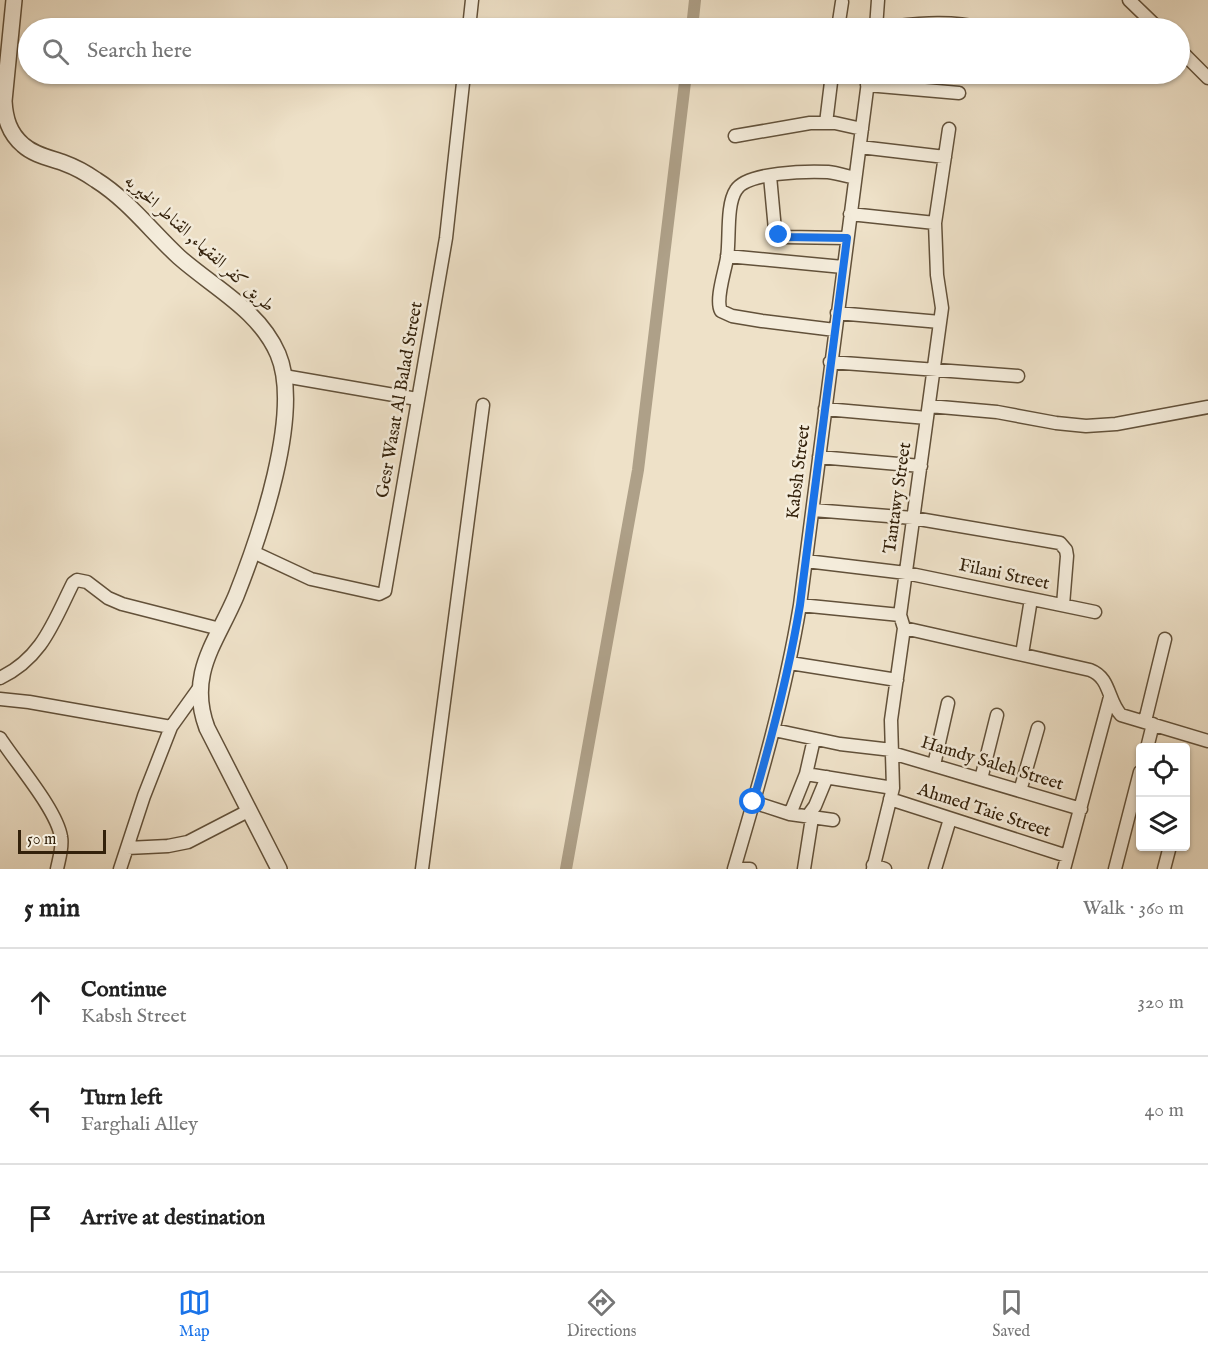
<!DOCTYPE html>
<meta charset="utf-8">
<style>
body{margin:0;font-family:"IM FELL English",Amiri,serif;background:#f2f2f2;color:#222}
.controls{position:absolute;right:18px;bottom:18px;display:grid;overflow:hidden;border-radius:6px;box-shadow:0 2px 4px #0004}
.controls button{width:54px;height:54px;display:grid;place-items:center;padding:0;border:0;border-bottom:2px solid #e0e0e0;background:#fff;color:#222;font:30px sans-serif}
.scale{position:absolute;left:18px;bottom:15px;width:88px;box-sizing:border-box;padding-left:6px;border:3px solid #33210b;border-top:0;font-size:16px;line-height:21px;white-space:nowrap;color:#33210b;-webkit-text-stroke:4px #f4ecdb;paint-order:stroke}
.stop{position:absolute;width:18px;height:18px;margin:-14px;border:4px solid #1a73e8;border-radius:50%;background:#fff}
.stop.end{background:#1a73e8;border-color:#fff;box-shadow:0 2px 6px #0008}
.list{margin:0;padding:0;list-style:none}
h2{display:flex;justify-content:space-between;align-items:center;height:78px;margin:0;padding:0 24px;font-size:26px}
h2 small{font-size:20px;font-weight:400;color:#767676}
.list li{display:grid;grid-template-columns:39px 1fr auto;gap:18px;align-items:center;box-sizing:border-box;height:108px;padding:0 24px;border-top:2px solid #e0e0e0}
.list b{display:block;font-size:22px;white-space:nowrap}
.list p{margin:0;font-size:20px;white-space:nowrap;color:#767676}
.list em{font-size:20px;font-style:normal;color:#767676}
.icon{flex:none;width:33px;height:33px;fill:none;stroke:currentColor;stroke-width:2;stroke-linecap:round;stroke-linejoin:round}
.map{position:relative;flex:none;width:1208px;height:869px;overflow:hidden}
.search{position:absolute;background:#fff;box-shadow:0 2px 4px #0004;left:18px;right:18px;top:18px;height:66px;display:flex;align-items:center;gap:15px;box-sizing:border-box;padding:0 21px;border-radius:33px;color:#767676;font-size:22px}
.sheet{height:402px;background:#fff}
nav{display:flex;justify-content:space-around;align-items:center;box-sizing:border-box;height:84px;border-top:2px solid #e0e0e0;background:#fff;font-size:16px;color:#767676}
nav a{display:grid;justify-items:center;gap:3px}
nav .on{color:#1a73e8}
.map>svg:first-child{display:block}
</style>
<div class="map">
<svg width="1208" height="869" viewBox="0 0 1208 869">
<rect width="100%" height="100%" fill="#eee1c8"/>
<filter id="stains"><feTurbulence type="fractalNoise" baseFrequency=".00333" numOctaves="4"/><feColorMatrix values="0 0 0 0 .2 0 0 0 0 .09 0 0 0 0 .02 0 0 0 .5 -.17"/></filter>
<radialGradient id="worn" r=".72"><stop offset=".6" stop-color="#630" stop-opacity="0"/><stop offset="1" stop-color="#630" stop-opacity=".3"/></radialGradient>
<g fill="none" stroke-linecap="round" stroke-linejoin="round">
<path stroke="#aea088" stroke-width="12" d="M692,28l3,-28
M566,869l72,-399 48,-396"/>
<g stroke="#62513a" stroke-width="15">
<path id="minor" d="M1129,0l29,28
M469,28l3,-28
M838,28l4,-26
M876,28c35,-3 70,-9 105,0
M876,28l2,-28
M1180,50l28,28
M867,85l92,8
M826,123l6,-49
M735,136l75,-13h25l27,6
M860,147l85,10
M770,176l5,54 4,5 6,2 62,1
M850,214l85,9
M727,256l116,11
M837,313l103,9
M835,330l-73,-9 -30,-5 -11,-5c-6,-11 4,-40 6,-53 3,-19 -1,-53 9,-68 11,-18 72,-19 92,-18 9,1 18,4 27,6
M830,362l188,14
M284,376l133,23
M929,406l68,6 59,11 30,3 30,-2 92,-17
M825,409l102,9
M819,457l102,9
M813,510l100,8 147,25 6,7 1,6 -4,49
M253,552l58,27 68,15 6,-3 61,-353 18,-164
M806,561l100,12 189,39
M800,605l100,10
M904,628l186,42c21,8 17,30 31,45l87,26
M1022,654l9,-55
M790,663l107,17
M0,678c42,-20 53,-55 73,-95l4,-3 10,2 21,16 14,6 98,25
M0,699l29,3 142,25
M1145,721l20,-82
M774,730l66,14 52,6
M0,738c16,25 57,72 61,99 2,10 -2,22 -4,32
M1147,748l6,-24
M892,753l189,56
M934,765l14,-62
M806,774l87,14
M981,779l16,-64
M1020,791l18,-63
M890,799l177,57
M753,802l37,12 43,6
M790,814l16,-40 8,-35
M807,817l8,-11 12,-29
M127,848l41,-2 20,-4 60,-31
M873,865l12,4
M120,869l24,-73 27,-69 28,-39
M422,869l61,-464
M734,869c26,-88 51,-174 66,-264l69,-531
M734,869h16
M804,869l8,-51
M873,869l20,-81 -2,-68 13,-92 -4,-13 42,-307 -5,-33 -2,-52 14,-94
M935,869l15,-50
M1064,869l46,-172
M1115,869l25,-97
M1164,869l6,-23"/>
</g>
<g stroke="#62513a" stroke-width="18">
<path id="tertiary" d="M14,0l-10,101c1,17 5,32 19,44 11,10 27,13 41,18 11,4 22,10 32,17 32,20 56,52 83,77 35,31 80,53 99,97 25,59 -19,184 -42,242 -20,47 -49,78 -29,132l72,141"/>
</g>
<use href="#minor" stroke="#f4ecdb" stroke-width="12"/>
<use href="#tertiary" stroke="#f4ecdb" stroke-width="15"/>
</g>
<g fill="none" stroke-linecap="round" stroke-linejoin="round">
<path stroke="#1a73e8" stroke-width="8" d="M753,802c19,-65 36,-130 47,-197l47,-367 -62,-1 -6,-2"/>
</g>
<g text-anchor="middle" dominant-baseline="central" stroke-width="5" stroke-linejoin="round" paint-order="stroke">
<g font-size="18" fill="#33210b" stroke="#f4ecdb">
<text transform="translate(199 244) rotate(42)">طريق كفر الفقهاء, القناطر الخيريه</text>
<text transform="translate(400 400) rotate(-80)">Gesr Wasat Al Balad Street</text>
<text transform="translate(799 472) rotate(-83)">Kabsh Street</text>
<text transform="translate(898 498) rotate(-82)">Tantawy Street</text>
<text transform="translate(1004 575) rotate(12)">Filani Street</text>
<text transform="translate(992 764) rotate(17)">Hamdy Saleh Street</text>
<text transform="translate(984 811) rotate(18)">Ahmed Taie Street</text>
</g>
</g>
<rect width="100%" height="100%" filter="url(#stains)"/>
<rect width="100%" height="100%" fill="url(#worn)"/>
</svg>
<div class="controls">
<button><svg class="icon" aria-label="locate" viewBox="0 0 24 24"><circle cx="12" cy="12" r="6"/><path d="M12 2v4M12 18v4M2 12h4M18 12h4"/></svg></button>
<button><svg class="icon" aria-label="layers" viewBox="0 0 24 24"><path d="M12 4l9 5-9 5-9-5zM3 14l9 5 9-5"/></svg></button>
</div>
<div class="scale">50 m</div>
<div class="stop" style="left:753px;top:802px"></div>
<div class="stop end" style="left:779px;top:235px"></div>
<div class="search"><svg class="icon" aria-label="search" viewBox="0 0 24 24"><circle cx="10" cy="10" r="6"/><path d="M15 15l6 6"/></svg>Search here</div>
</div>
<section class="sheet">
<h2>5 min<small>Walk · 360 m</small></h2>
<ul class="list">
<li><svg class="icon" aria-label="ahead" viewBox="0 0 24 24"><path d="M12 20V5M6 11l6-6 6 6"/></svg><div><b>Continue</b><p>Kabsh Street</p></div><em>320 m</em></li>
<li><svg class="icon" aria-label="left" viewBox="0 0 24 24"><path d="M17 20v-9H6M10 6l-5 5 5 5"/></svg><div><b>Turn left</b><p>Farghali Alley</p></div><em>40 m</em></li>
<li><svg class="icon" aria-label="arrive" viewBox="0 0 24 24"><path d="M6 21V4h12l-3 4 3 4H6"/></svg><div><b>Arrive at destination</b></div></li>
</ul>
</section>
<nav>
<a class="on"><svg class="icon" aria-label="map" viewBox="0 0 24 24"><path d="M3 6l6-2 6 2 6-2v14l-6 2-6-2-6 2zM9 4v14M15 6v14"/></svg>Map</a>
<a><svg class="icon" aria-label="directions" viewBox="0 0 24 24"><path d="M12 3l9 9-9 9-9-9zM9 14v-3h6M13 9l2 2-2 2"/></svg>Directions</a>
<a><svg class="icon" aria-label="saved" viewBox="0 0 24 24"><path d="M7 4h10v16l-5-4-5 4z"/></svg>Saved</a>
</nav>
